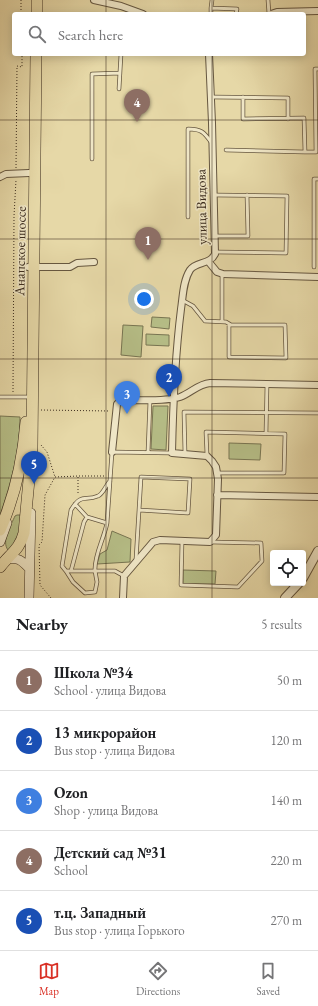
<!DOCTYPE html>
<meta charset="utf-8">
<style>
body{margin:0;font-family:"EB Garamond",serif;background:#f6f6f6;color:#202124}
.controls{position:absolute;right:12px;bottom:12px;display:grid;overflow:hidden;border-radius:4px;box-shadow:0 2px 10px #0003}
.controls button{width:36px;height:36px;display:grid;place-items:center;padding:0;border:0;border-bottom:1px solid #e0e0e0;background:#fff;color:#202124;font:20px sans-serif}
.you{position:absolute;left:144px;top:299px;width:14px;height:14px;margin:-10px;border:3px solid #fff;border-radius:50%;background:#1a73e8;box-shadow:0 0 0 6px #1a73e833}
.badge{display:grid;place-items:center;width:26px;height:26px;border-radius:50%;background:#d93025;color:#fff;font-size:13px;font-weight:700}
.pin{position:absolute;translate:-50% -33px;filter:drop-shadow(0 1px 2px #0008)}
.pin::after{content:'';position:absolute;top:21px;width:14px;height:12px;background:inherit;clip-path:polygon(0 0,100% 0,50% 100%)}
.list{margin:0;padding:0;list-style:none}
h2{display:flex;justify-content:space-between;align-items:center;height:52px;margin:0;padding:0 16px;font-size:17px}
h2 small{font-size:13px;font-weight:400;color:#757577}
.list li{display:grid;grid-template-columns:26px 1fr auto;gap:12px;align-items:center;box-sizing:border-box;height:60px;padding:0 16px;border-top:1px solid #e0e0e0}
.list b{display:block;font-size:15px;white-space:nowrap}
.list p{margin:0;font-size:13px;white-space:nowrap;color:#757577}
.list em{font-size:13px;font-style:normal;color:#757577}
.icon{flex:none;width:22px;height:22px;fill:none;stroke:currentColor;stroke-width:2;stroke-linecap:round;stroke-linejoin:round}
.map{position:relative;flex:none;width:318px;height:598px;overflow:hidden}
.search{position:absolute;background:#fff;box-shadow:0 2px 10px #0003;left:12px;right:12px;top:12px;height:44px;display:flex;align-items:center;gap:10px;box-sizing:border-box;padding:0 14px;border-radius:4px;color:#757577;font-size:15px}
.sheet{height:352px;background:#fff}
nav{display:flex;justify-content:space-around;align-items:center;box-sizing:border-box;height:56px;border-top:1px solid #e0e0e0;background:#fff;font-size:11px;color:#757577}
nav a{display:grid;justify-items:center;gap:2px}
nav .on{color:#d93025}
.map>svg:first-child{display:block}
</style>
<div class="map">
<svg width="318" height="598" viewBox="0 0 318 598">
<rect width="100%" height="100%" fill="#e6d8a7"/>
<filter id="stains"><feTurbulence type="fractalNoise" baseFrequency=".005" numOctaves="4"/><feColorMatrix values="0 0 0 0 .2 0 0 0 0 .09 0 0 0 0 .02 0 0 0 .5 -.17"/></filter>
<radialGradient id="worn" r=".72"><stop offset=".6" stop-color="#630" stop-opacity="0"/><stop offset="1" stop-color="#630" stop-opacity=".3"/></radialGradient>
<path fill="#b6be87" stroke="#787552" d="M152,317l18,1 -1,11 -18,-2z
M123,325l20,1 -2,31 -20,-2z
M146,334l23,1v11l-23,-1z
M153,406h15l-2,44 -15,-1z
M0,416l20,1c0,34 -9,66 -20,98z
M229,443l32,1 -1,16 -31,-1z
M17,515h4l-1,20 -9,15h-3c-7,-9 3,-25 7,-34z
M112,531l19,8 -1,23 -33,2 3,-10 7,-4z
M183,570l33,1 -1,13h-32z"/>
<g fill="none" stroke-linecap="round" stroke-linejoin="round">
<g stroke="#665740" stroke-width="4.5">
<path id="service" d="M268,0l1,14
M211,8l1,-8
M211,14v-6l26,1 -1,5
M119,89l2,-35
M211,97l77,1v21
M226,150l79,2 -1,-34 -61,1v-22
M305,152h11l-1,-83h3
M92,159v-85l28,-1
M213,195l74,1 -1,57 -70,-1
M188,217v-88c13,0 16,3 23,13
M214,236h34l-1,-41
M314,267v-88h4
M222,273v49
M182,300l11,6 12,15 21,1 5,3h54l1,33 -57,-1v-33
M0,397h28
M266,433l1,-49
M148,452l2,-52
M185,454l-1,-42 134,1
M207,455l-1,-23 79,2 -1,39h-67
M75,504l12,13 20,6
M182,541l-1,44 57,2 24,-26 -1,-18 -50,-1
M136,560l5,-83 49,2 -2,34 -49,-3
M66,571l7,11 12,11 10,-1 2,-10 -2,-11h-29l-4,-5 9,-56c11,-18 14,-8 27,-14 5,-2 8,-11 12,-15
M71,571l13,-49 3,-5
M124,576l-9,-5h-20c-1,-16 9,-32 12,-48l5,-71 60,1"/>
</g>
<g stroke="#665740" stroke-width="8">
<path id="minor" d="M94,0l27,6 22,8
M271,14l6,-2 41,-1
M0,177l6,-3 23,-1
M208,261l9,11 6,2 95,3
M28,267h42l7,-4 17,-1
M112,452l5,-48 4,-4c16,0 44,2 59,-3 11,-4 18,-13 30,-14l108,2
M217,495l101,2
M123,598l1,-22 29,-34 7,-2 50,2 6,-7 2,-56 -2,-12 -4,-6 -5,-5 -35,-3c1,-48 3,-96 9,-144 2,-13 2,-28 9,-39 6,-9 20,-5 25,-16l-3,-131 -3,-69"/>
</g>
<g stroke="#665740" stroke-width="10">
<path id="tertiary" d="M303,578l15,-27
M285,598l14,-15"/>
</g>
<g stroke="#3b2c1e" stroke-width="10">
<path id="secondary" d="M0,542l7,-19
M6,559c12,-2 15,1 23,9
M29,598l2,-85"/>
</g>
<g stroke="#3b2c1e" stroke-width="12">
<path id="trunk" d="M37,14v-14
M0,530c15,-34 23,-71 26,-108
M0,567c10,-13 20,-18 24,-34l8,-85 4,-394"/>
</g>
<path stroke="#3b2c1e" stroke-width="1" stroke-dasharray="1 2" stroke-linecap="butt" d="M21,0v14
M16,168l1,-102 5,1v-13
M13,392l1,-176 2,-36
M41,410l69,1
M41,445l6,7 8,25
M79,476h27
M51,598l-11,-13 -1,-40 3,-3 3,-47 10,-18 23,-1v17"/>
<use href="#service" stroke="#efe6c6" stroke-width="3"/>
<use href="#minor" stroke="#efe6c6" stroke-width="6"/>
<use href="#tertiary" stroke="#efe6c6" stroke-width="8"/>
<use href="#secondary" stroke="#efe6c6" stroke-width="9"/>
<use href="#trunk" stroke="#e6d8a7" stroke-width="11"/>
</g>
<path fill="none" stroke="#3b2c1e" stroke-width="1" stroke-opacity="0.55" d="M106,0v14M212,0v14M106,54v544M212,54v544M0,120h318M0,239h318M0,359h318M0,478h318"/>
<g text-anchor="middle" dominant-baseline="central" stroke-width="3" stroke-linejoin="round" paint-order="stroke">
<g font-size="14" fill="#3b2c1e" stroke="#efe6c6">
<text transform="translate(201 207) rotate(-91)">улица Видова</text>
<text transform="translate(20 251) rotate(-89)">Анапское шоссе</text>
</g>
</g>
<rect width="100%" height="100%" filter="url(#stains)"/>
<rect width="100%" height="100%" fill="url(#worn)"/>
</svg>
<div class="controls">
<button><svg class="icon" aria-label="locate" viewBox="0 0 24 24"><circle cx="12" cy="12" r="6"/><path d="M12 2v4M12 18v4M2 12h4M18 12h4"/></svg></button>
</div>
<div class="you"></div>
<div class="pin badge" style="left:148px;top:260px;background:#8d6e63">1</div>
<div class="pin badge" style="left:169px;top:397px;background:#1a4fb4">2</div>
<div class="pin badge" style="left:127px;top:414px;background:#3f7fe0">3</div>
<div class="pin badge" style="left:137px;top:122px;background:#8d6e63">4</div>
<div class="pin badge" style="left:34px;top:484px;background:#1a4fb4">5</div>
<div class="search"><svg class="icon" aria-label="search" viewBox="0 0 24 24"><circle cx="10" cy="10" r="6"/><path d="M15 15l6 6"/></svg>Search here</div>
</div>
<section class="sheet">
<h2>Nearby<small>5 results</small></h2>
<ul class="list">
<li><span class="badge" style="background:#8d6e63">1</span><div><b>Школа №34</b><p>School · улица Видова</p></div><em>50 m</em></li>
<li><span class="badge" style="background:#1a4fb4">2</span><div><b>13 микрорайон</b><p>Bus stop · улица Видова</p></div><em>120 m</em></li>
<li><span class="badge" style="background:#3f7fe0">3</span><div><b>Ozon</b><p>Shop · улица Видова</p></div><em>140 m</em></li>
<li><span class="badge" style="background:#8d6e63">4</span><div><b>Детский сад №31</b><p>School</p></div><em>220 m</em></li>
<li><span class="badge" style="background:#1a4fb4">5</span><div><b>т.ц. Западный</b><p>Bus stop · улица Горького</p></div><em>270 m</em></li>
</ul>
</section>
<nav>
<a class="on"><svg class="icon" aria-label="map" viewBox="0 0 24 24"><path d="M3 6l6-2 6 2 6-2v14l-6 2-6-2-6 2zM9 4v14M15 6v14"/></svg>Map</a>
<a><svg class="icon" aria-label="directions" viewBox="0 0 24 24"><path d="M12 3l9 9-9 9-9-9zM9 14v-3h6M13 9l2 2-2 2"/></svg>Directions</a>
<a><svg class="icon" aria-label="saved" viewBox="0 0 24 24"><path d="M7 4h10v16l-5-4-5 4z"/></svg>Saved</a>
</nav>
